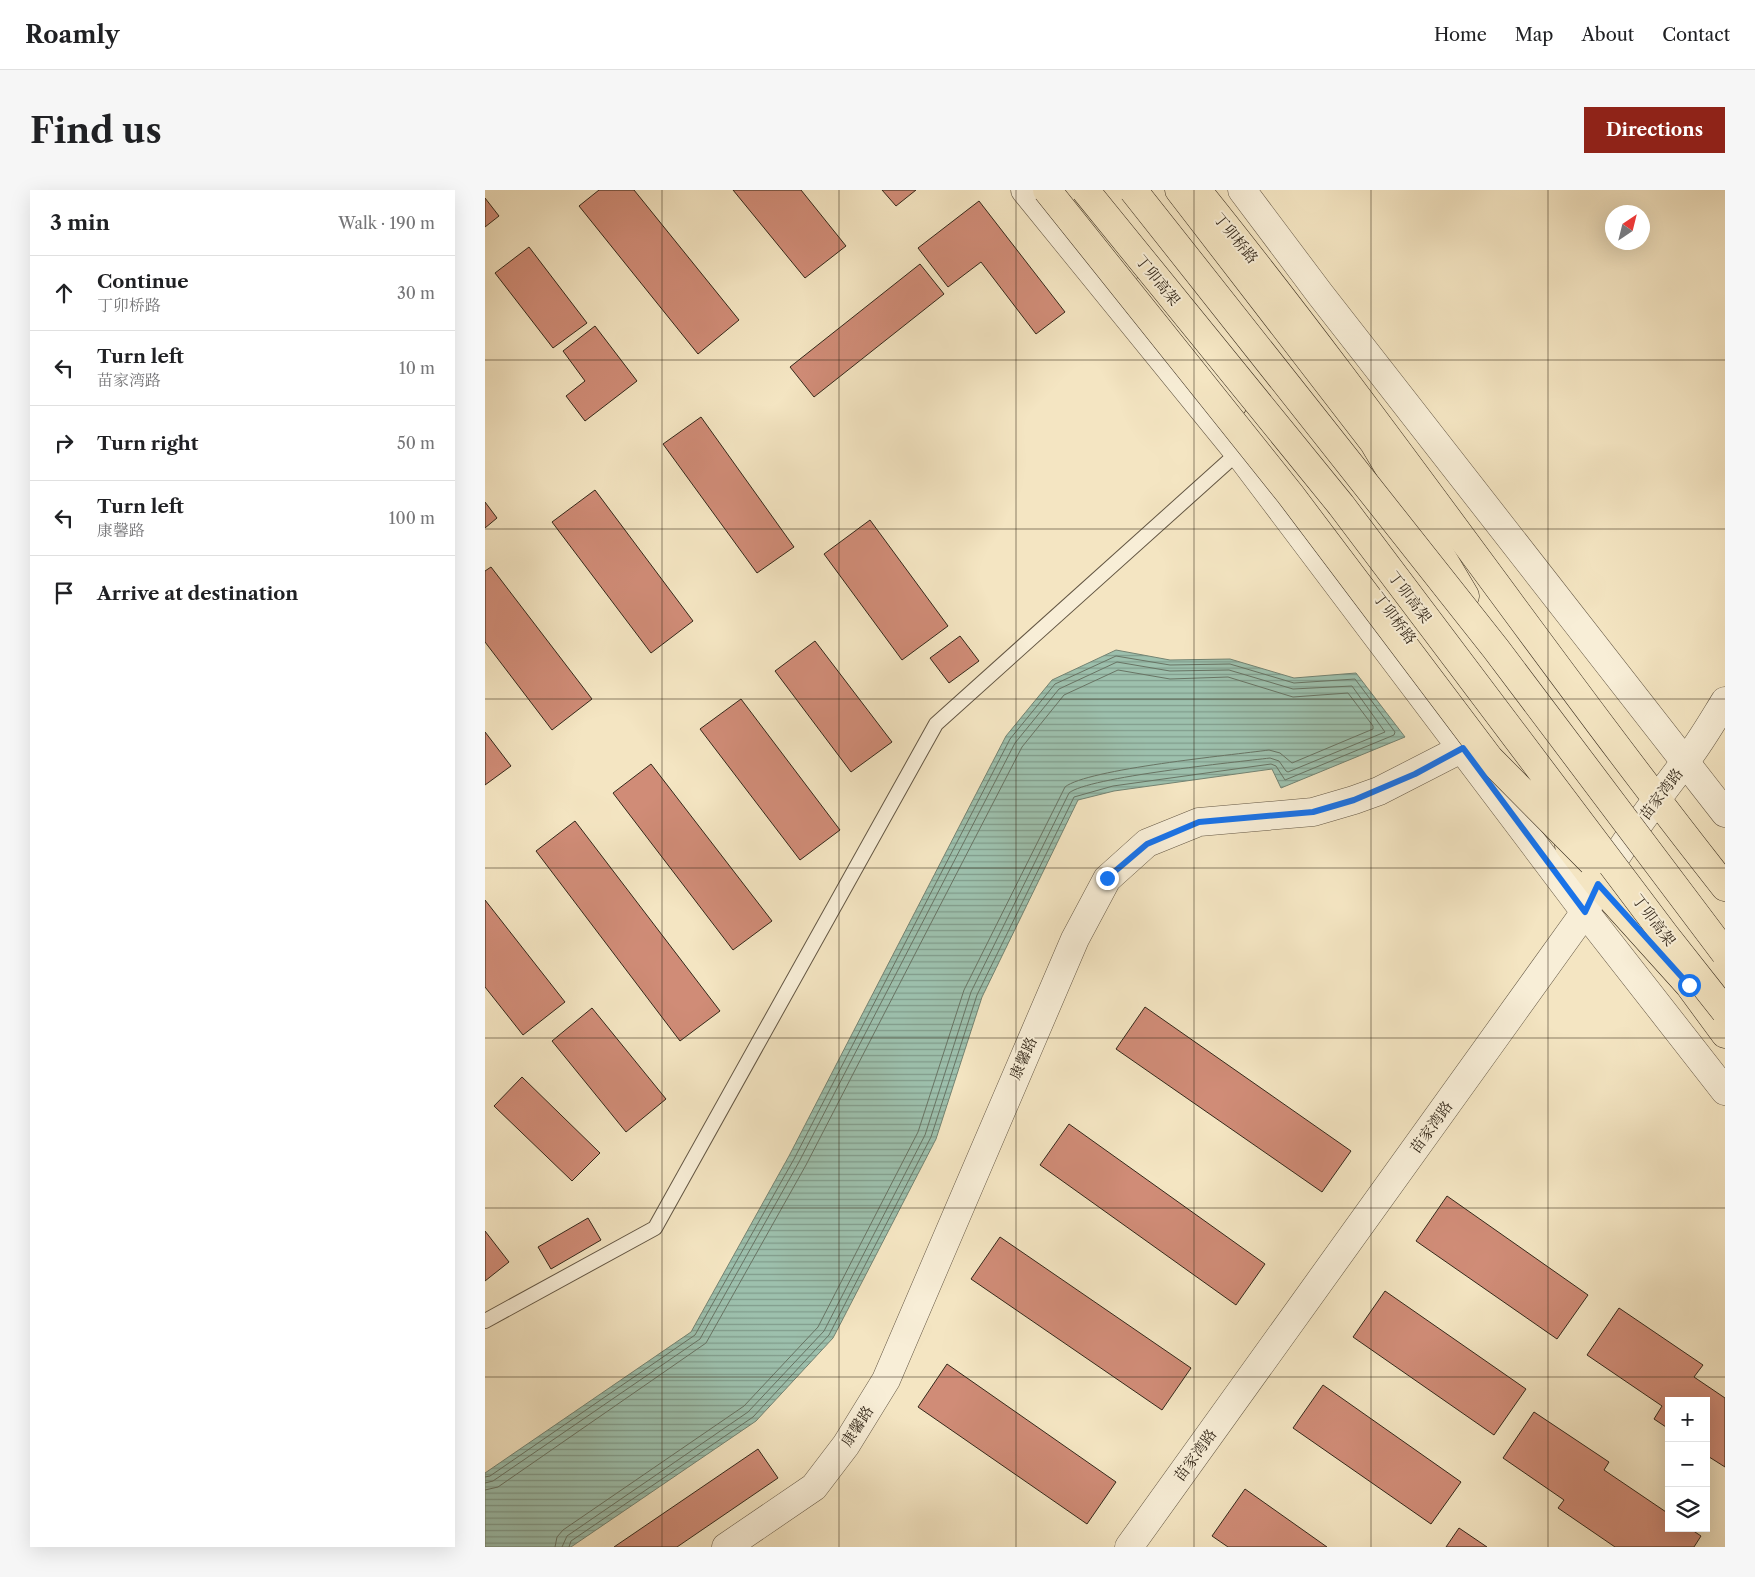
<!DOCTYPE html>
<meta charset="utf-8">
<style>
body{margin:0;font-family:"Libre Caslon Text","Noto Serif SC",serif;background:#f6f6f6;color:#202124}
.controls{position:absolute;right:15px;bottom:15px;display:grid;overflow:hidden;border-radius:0px;box-shadow:0 5px 20px #0002}
.controls button{width:45px;height:45px;display:grid;place-items:center;padding:0;border:0;border-bottom:1px solid #e0e0e0;background:#fff;color:#202124;font:25px sans-serif}
.compass{position:absolute;left:1120px;top:15px;width:45px;height:45px;border-radius:50%;background:#fff;box-shadow:0 5px 20px #0002;rotate:35deg}
.stop{position:absolute;width:15px;height:15px;margin:-11px;border:4px solid #1a73e8;border-radius:50%;background:#fff}
.stop.end{background:#1a73e8;border-color:#fff;box-shadow:0 1px 5px #0008}
.list{margin:0;padding:0;list-style:none}
h2{display:flex;justify-content:space-between;align-items:center;height:65px;margin:0;padding:0 20px;font-size:21px}
h2 small{font-size:16px;font-weight:400;color:#757577}
.list li{display:grid;grid-template-columns:32px 1fr auto;gap:15px;align-items:center;box-sizing:border-box;height:75px;padding:0 20px;border-top:1px solid #e0e0e0}
.list b{display:block;font-size:19px;white-space:nowrap}
.list p{margin:0;font-size:16px;white-space:nowrap;color:#757577}
.list em{font-size:16px;font-style:normal;color:#757577}
.icon{flex:none;width:28px;height:28px;fill:none;stroke:currentColor;stroke-width:2;stroke-linecap:round;stroke-linejoin:round}
.map{position:relative;flex:none;width:1240px;height:1357px;overflow:hidden;border-radius:0px}
header{display:flex;align-items:center;gap:30px;box-sizing:border-box;height:70px;padding:0 25px;background:#fff;border-bottom:1px solid #e0e0e0}
header strong{font-size:24px}
nav{display:flex;gap:28px;margin-inline-start:auto;font-size:18px}
.intro{display:flex;align-items:center;justify-content:space-between;box-sizing:border-box;height:120px;padding:0 30px}
h1{margin:0;font-size:35px}
.button{padding:12px 22px;border-radius:0px;background:#8f2418;color:#fff;font-size:18px;font-weight:700}
main{display:flex;gap:30px;padding:0 30px}
aside{flex:1;background:#fff;border-radius:0px;box-shadow:0 5px 20px #0002}
.map>svg:first-child{display:block}
</style>
<header>
<strong>Roamly</strong>
<nav><a>Home</a><a>Map</a><a>About</a><a>Contact</a></nav>
</header>
<div class="intro"><h1>Find us</h1><a class="button">Directions</a></div>
<main>
<aside>
<h2>3 min<small>Walk · 190 m</small></h2>
<ul class="list">
<li><svg class="icon" aria-label="ahead" viewBox="0 0 24 24"><path d="M12 20V5M6 11l6-6 6 6"/></svg><div><b>Continue</b><p>丁卯桥路</p></div><em>30 m</em></li>
<li><svg class="icon" aria-label="left" viewBox="0 0 24 24"><path d="M17 20v-9H6M10 6l-5 5 5 5"/></svg><div><b>Turn left</b><p>苗家湾路</p></div><em>10 m</em></li>
<li><svg class="icon" aria-label="right" viewBox="0 0 24 24"><path d="M7 20v-9h11M14 6l5 5-5 5"/></svg><div><b>Turn right</b></div><em>50 m</em></li>
<li><svg class="icon" aria-label="left" viewBox="0 0 24 24"><path d="M17 20v-9H6M10 6l-5 5 5 5"/></svg><div><b>Turn left</b><p>康馨路</p></div><em>100 m</em></li>
<li><svg class="icon" aria-label="arrive" viewBox="0 0 24 24"><path d="M6 21V4h12l-3 4 3 4H6"/></svg><div><b>Arrive at destination</b></div></li>
</ul>
</aside>
<div class="map">
<svg width="1240" height="1357" viewBox="0 0 1240 1357">
<defs>
<pattern id="water-rules" width="6" height="5" patternUnits="userSpaceOnUse" patternTransform="scale(1.25)"><rect width="6" height="5" fill="#9dc0ad"/><path d="M0 2.5h6" fill="none" stroke="#819c8c"/></pattern>
</defs>
<rect width="100%" height="100%" fill="#f4e5c2"/>
<filter id="stains"><feTurbulence type="fractalNoise" baseFrequency=".004" numOctaves="4"/><feColorMatrix values="0 0 0 0 .2 0 0 0 0 .09 0 0 0 0 .02 0 0 0 .5 -.17"/></filter>
<radialGradient id="worn" r=".72"><stop offset=".6" stop-color="#630" stop-opacity="0"/><stop offset="1" stop-color="#630" stop-opacity=".3"/></radialGradient>
<path fill="url(#water-rules)" stroke="#738372" d="M631,460l54,10 60,-1 64,19 62,-5 49,64 -124,51 -9,-19 -158,22 -36,9 -96,197 -46,142 -103,199 -77,83 -185,126h-86v-74l206,-141 98,-176 217,-420 46,-56z"/>
<g fill="none" stroke-linecap="round" stroke-linejoin="round">
<path stroke="#687464" stroke-width="1" d="M0,1287l5,-1 205,-141 99,-176 216,-420 45,-55 61,-28 54,9 60,-1 64,19 61,-4 40,53 -1,3 -109,45 -9,-14 -5,-2 -158,22 -39,11 -97,198 -46,142 -102,198 -76,82 -182,124 -2,6
M0,1293l8,-2 207,-142 99,-177 216,-419 44,-54 58,-27 53,9 59,-1 64,19 59,-3 33,46 -97,40 -2,-1 -7,-10 -9,-3c-33,4 -182,19 -201,35l-98,199 -46,143 -101,196 -76,81 -181,124 -5,11
M0,1300l13,-3 208,-144 100,-178 216,-418 42,-52 54,-25 52,9 58,-2 65,20 55,-4 25,33v3l-81,34 -12,-10 -11,-3c-37,5 -182,19 -204,37l-101,203 -46,142 -100,195 -74,79 -181,124 -6,7 -2,10"/>
</g>
<path fill="#d08c77" stroke="#34281a" d="M114,0h35l105,130 -41,34 -119,-148z
M248,0h68l45,56 -41,32z
M397,0h34l-20,16z
M0,8l14,18 -14,11z
M494,11l86,111 -29,22 -55,-72 -33,25 -30,-39z
M44,57l58,76 -34,25 -58,-75z
M435,74l24,30 -130,103 -24,-30z
M110,136l42,55 -52,40 -19,-25 19,-15 -22,-30z
M216,227l93,130 -37,26 -94,-129z
M110,300l98,131 -42,32 -99,-131z
M0,312l12,16 -12,10z
M385,330l78,106 -46,34 -78,-106z
M6,377l101,132 -40,31 -67,-88v-71z
M475,446l19,25 -30,22 -19,-25z
M330,451l77,101 -41,30 -76,-101z
M256,509l99,131 -40,30 -100,-131z
M0,542l26,34 -26,19z
M166,574l121,157 -39,29 -120,-157z
M90,631l145,190 -40,30 -144,-190z
M0,710l80,102 -42,33 -38,-48z
M660,817l206,144 -29,41 -206,-143z
M107,818l74,91 -40,33 -74,-91z
M37,887l78,76 -28,28 -78,-75z
M584,934l196,140 -29,41 -196,-140z
M962,1006l141,99 -31,44 -141,-98z
M103,1028l13,22 -50,29 -13,-22z
M0,1041l24,31 -24,19z
M515,1047l191,131 -29,42 -191,-131z
M900,1101l141,98 -32,46 -141,-98z
M1134,1118l84,57 -9,12 31,21v69l-19,-12v-54h-37v28l-15,-10 8,-13 -75,-51z
M462,1174l169,118 -29,42 -169,-117z
M838,1195l138,97 -30,42 -138,-96z
M1049,1222l75,50 -5,8 65,44v14h20l12,8 -7,11h-79l-57,-39 6,-8 -61,-42z
M273,1259l20,29 -101,69h-63z
M760,1299l82,58h-99l-16,-11z
M974,1338l28,19h-41z"/>
<g fill="none" stroke-linecap="round" stroke-linejoin="round">
<g stroke="#645744" stroke-width="16">
<path id="service" d="M0,1131l170,-93 281,-504 306,-275"/>
</g>
<g stroke="#645744" stroke-width="29">
<path id="minor" d="M540,0l213,262 347,460 140,179
M757,0l78,104 405,519
M241,1357l88,-60 32,-42 40,-65 189,-441 32,-60 40,-36 52,-21 114,-10 41,-12 25,-9 84,-43"/>
</g>
<g stroke="#645744" stroke-width="29">
<path id="tertiary" d="M644,1357l456,-635c26,-55 64,-102 100,-150 15,-19 27,-40 40,-61"/>
</g>
<g stroke="#34281a" stroke-width="29">
<path id="primary" d="M712,0c183,227 347,468 528,697
M664,96l84,118
M1084,656l29,38 91,101 36,49"/>
</g>
<g stroke="#34281a" stroke-width="29">
<path id="trunk" d="M694,0l195,253 91,153"/>
</g>
<use href="#service" stroke="#f8eed7" stroke-width="14"/>
<use href="#minor" stroke="#f8eed7" stroke-width="28"/>
<use href="#tertiary" stroke="#f8eed7" stroke-width="28"/>
<use href="#primary" stroke="#f4e5c2" stroke-width="28"/>
<use href="#trunk" stroke="#f4e5c2" stroke-width="28"/>
<g stroke="#34281a" stroke-width="29" stroke-linecap="butt">
<path id="trunk-bridge" d="M562,0l243,304 199,264 103,104
M600,0l256,315 324,430 60,76
M648,0l363,459 229,304"/>
</g>
<use href="#trunk-bridge" stroke="#f4e5c2" stroke-width="28"/>
</g>
<g fill="none" stroke-linecap="round" stroke-linejoin="round">
<path stroke="#1a73e8" stroke-width="6" d="M622,688l40,-34 52,-22 114,-10 41,-12 61,-26 48,-26 122,164 13,-28 91,101"/>
</g>
<path fill="none" stroke="#34281a" stroke-width="1" stroke-opacity="0.55" d="M177,0v1357M354,0v1357M531,0v1357M709,0v1357M886,0v1357M1063,0v1357M0,170h1240M0,339h1240M0,509h1240M0,678h1240M0,848h1240M0,1018h1240M0,1187h1240"/>
<g text-anchor="middle" dominant-baseline="central" stroke-width="4" stroke-linejoin="round" paint-order="stroke">
<g font-size="15" fill="#34281a" stroke="#f8eed7">
<text transform="translate(751 48) rotate(51)">丁卯桥路</text>
<text transform="translate(673 90) rotate(51)">丁卯高架</text>
<text transform="translate(925 407) rotate(53)">丁卯高架</text>
<text transform="translate(910 428) rotate(53)">丁卯桥路</text>
<text transform="translate(1176 604) rotate(-53)">苗家湾路</text>
<text transform="translate(1169 730) rotate(53)">丁卯高架</text>
<text transform="translate(538 868) rotate(-66)">康馨路</text>
<text transform="translate(946 937) rotate(-54)">苗家湾路</text>
<text transform="translate(372 1236) rotate(-57)">康馨路</text>
<text transform="translate(710 1265) rotate(-54)">苗家湾路</text>
</g>
</g>
<rect width="100%" height="100%" filter="url(#stains)"/>
<rect width="100%" height="100%" fill="url(#worn)"/>
</svg>
<div class="controls">
<button>+</button>
<button>−</button>
<button><svg class="icon" aria-label="layers" viewBox="0 0 24 24"><path d="M12 4l9 5-9 5-9-5zM3 14l9 5 9-5"/></svg></button>
</div>
<svg class="compass" viewBox="-18 -18 36 36"><path d="M0-13l5 13h-10z" fill="#e53935"/><path d="M0 13l5-13h-10z" fill="#757577"/></svg>
<div class="stop" style="left:1204px;top:795px"></div>
<div class="stop end" style="left:622px;top:688px"></div>
</div>
</main>
